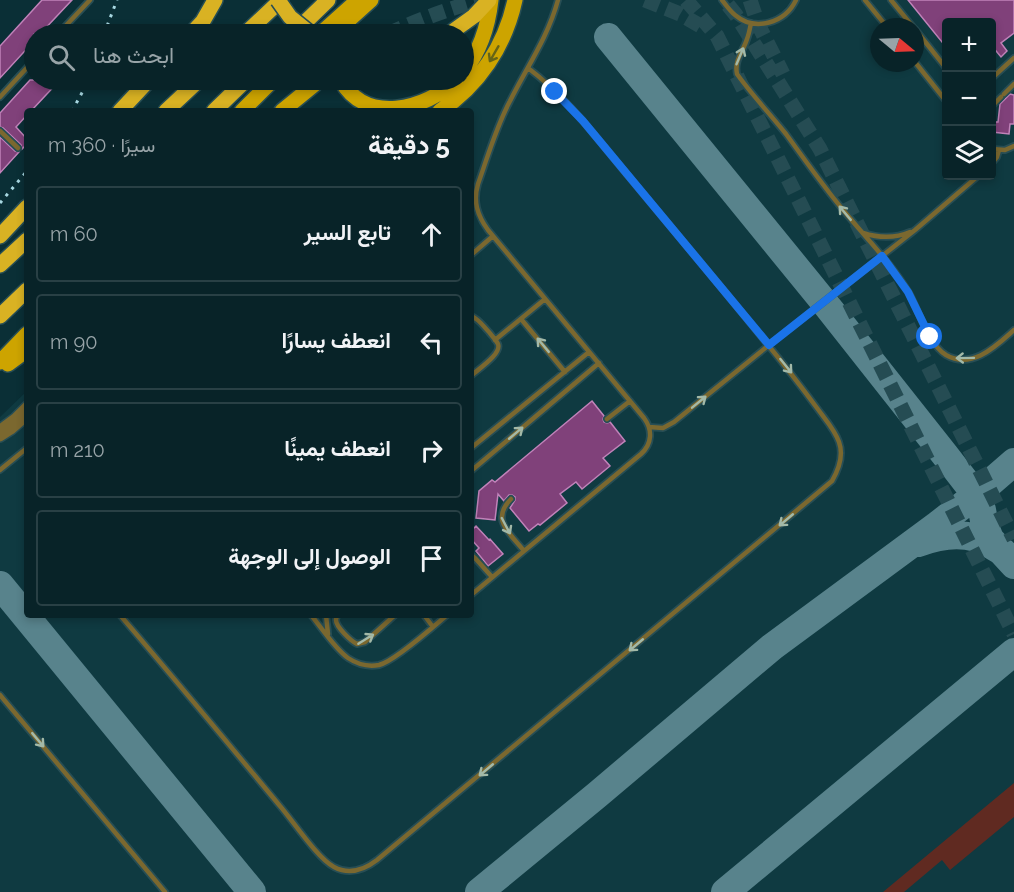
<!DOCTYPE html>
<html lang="ar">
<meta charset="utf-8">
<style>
body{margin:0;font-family:Raleway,Vazirmatn,sans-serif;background:#112b30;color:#f1f3f6;direction:rtl}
.controls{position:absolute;right:18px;top:18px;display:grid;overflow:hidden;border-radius:6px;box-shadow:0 3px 9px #0003}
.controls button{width:54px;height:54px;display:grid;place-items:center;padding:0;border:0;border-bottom:2px solid #294045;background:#082328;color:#f1f3f6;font:30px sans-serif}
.compass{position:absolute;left:870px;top:18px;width:54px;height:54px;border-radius:50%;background:#082328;box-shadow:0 3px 9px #0003;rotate:109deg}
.stop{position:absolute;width:18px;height:18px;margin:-14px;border:4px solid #1a73e8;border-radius:50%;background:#fff}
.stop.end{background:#1a73e8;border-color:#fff;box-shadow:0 2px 6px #0008}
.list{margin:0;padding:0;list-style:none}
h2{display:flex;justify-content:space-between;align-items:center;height:78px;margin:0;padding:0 24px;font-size:26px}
h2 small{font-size:20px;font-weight:400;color:#98a4a8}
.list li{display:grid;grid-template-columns:39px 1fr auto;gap:18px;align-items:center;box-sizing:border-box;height:96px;margin:0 12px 12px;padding:0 12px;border:2px solid #294045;border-radius:6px}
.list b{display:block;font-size:22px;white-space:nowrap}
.list em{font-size:20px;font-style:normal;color:#98a4a8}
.icon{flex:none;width:33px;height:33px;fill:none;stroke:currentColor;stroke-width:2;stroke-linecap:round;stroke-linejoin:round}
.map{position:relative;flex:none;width:1014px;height:892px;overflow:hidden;direction:ltr}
.search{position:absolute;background:#082328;box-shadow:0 3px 9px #0003;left:24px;top:24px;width:450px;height:66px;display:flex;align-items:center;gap:15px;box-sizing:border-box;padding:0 21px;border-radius:33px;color:#98a4a8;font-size:22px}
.panel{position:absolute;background:#082328;box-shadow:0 3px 9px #0003;left:24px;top:108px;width:450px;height:510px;border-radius:6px;direction:rtl}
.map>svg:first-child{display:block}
</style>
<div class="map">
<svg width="1014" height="892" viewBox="0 0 1014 892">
<rect width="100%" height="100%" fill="#0a2f36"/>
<path fill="#0f3a41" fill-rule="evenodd" d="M524,0h490v892h-1014v-475l27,-26v224h444v-504h-46l34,-24 52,-55 7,-13zM946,22h46v154h-46zM879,27h36v36h-36z"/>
<path fill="#602a21" d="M1014,783v34l-64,53 -8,-10 -38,32h-21z"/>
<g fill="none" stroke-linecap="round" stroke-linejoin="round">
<path stroke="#58838c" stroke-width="28" d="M608,37l216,265 121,153 31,40 6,15 3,16 5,13 24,26
M918,543c19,-7 39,-11 58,-5 9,3 18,9 27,14
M0,585l252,307
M479,892l118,-97 175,-148 164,-121 40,-31 38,-33
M725,892l289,-240"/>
</g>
<path fill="#80417a" stroke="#c183ba" stroke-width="1.5" d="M42,0h30l-32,34h-6v7l-34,37v-32z
M908,0h106v33l-13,10 6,8 -6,6 -9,-11v-24h-46v25z
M30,80h30l-29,31h-4v4l-11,12 11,12v5l-5,5 -1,-4 -18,-17 -3,-1v-14z
M1010,94l4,1v29h-4l-1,10 -17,-2v-10h6l2,-18z
M0,137l15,14 4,1 -19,21z
M592,401l12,15 -1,3 1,3 3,1 3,-1 15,19 -22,17 7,8 -28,23 -6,-7 -16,12 7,9 -27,22 -2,-1 -9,7 -19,-23 5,-8v-3l-3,-2h-3l-5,6 -6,-7 -3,26 -19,-2 3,-27 13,-11 3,2z
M476,526l13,14 1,-1 13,15 -15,12 -12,-15 3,-3 -8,-9v-8z"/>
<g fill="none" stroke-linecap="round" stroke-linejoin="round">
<path stroke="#254c53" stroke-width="15" stroke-dasharray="15 8" stroke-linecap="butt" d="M645,0l35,14 24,14
M686,0l31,36 297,598
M750,0l8,24 25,50
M728,5l8,10 84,134 194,390
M388,34c30,-14 60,-25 93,-34"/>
<g stroke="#274e55" stroke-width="8">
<path id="service" d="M722,0c4,5 8,11 13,15 20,17 50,8 61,-15
M865,0l22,27
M891,0l22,27
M751,23c-1,5 -2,11 -4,16 -4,13 -13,21 -10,35 15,21 33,40 49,60 19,26 37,52 58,77 22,27 47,52 65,82 10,18 19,51 37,62 26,15 50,-9 68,-25
M915,29l31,39
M58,34l32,-34
M915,62l31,39
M992,78l22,-20
M1004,94l10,-10
M0,97l34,-37
M992,106l9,-9
M0,131l18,17
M992,149l13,1 9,-4
M992,163l5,-6 2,-7
M863,233c16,5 31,6 47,-1
M471,255l22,-19
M471,316c8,3 12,10 18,16 3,4 7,8 9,12 4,10 -20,25 -27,32
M521,319l44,53
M495,340l50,-41
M607,419l23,-18
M649,427l14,1 11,-6 95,-77 146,-115 63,-54
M471,448l118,-96
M0,470l27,-22
M471,471l128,-108
M511,499c-21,21 -1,34 13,52
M471,555l4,3 17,19
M471,595l170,-141c11,-10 12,-24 3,-36l-156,-188c-11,-15 -15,-29 -10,-46 10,-28 18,-57 32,-83 17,-34 38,-64 48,-101
M120,615c54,63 107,127 160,191 13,15 38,53 54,61 15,8 30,3 43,-7l455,-379c7,-12 12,-25 7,-39 -4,-12 -14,-23 -22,-34 -17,-23 -35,-46 -53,-68 -44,-55 -89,-108 -134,-162 -32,-38 -62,-80 -102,-110
M311,615c10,12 24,34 37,43 9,6 20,9 31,7 16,-4 54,-38 68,-50
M326,615l2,19
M337,615c0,2 -1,3 -1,5 0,7 15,21 21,24l8,-2 30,-27
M424,615l9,12
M0,695l165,197"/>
</g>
<g stroke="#274e55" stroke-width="12">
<path id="minor" d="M0,429l15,-11 12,-12
M0,437l11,-7 16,-14"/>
</g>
<g stroke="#274e55" stroke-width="18">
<path id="primary" d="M320,34l38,-34
M340,34l10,-15 21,-19
M464,71c17,-21 24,-44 27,-71
M341,80c24,45 85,30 115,0
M242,111l31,-31
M282,111l33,-27
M440,111c39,-26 65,-65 75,-111
M0,362l27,-28
M8,364l19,-14"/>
</g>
<g stroke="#274e55" stroke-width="18">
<path id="trunk" d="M191,34l12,-13 12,-21
M245,34l36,-34
M293,34l35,-34
M449,34l25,-18 15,-16
M120,111l29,-31
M166,111l33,-31
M214,111l32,-31
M0,236l27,-29
M0,265l27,-25
M0,316l27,-26"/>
</g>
<use href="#service" stroke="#7b682f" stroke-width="4.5"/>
<use href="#minor" stroke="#7b682f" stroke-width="9"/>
<use href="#primary" stroke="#cda400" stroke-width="15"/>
<use href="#trunk" stroke="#d9b223" stroke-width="15"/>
<path stroke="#a7d7e1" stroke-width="3" stroke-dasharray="3 6" stroke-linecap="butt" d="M104,34l13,-34
M72,111l17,-31
M0,203l27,-32"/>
<g stroke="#274e55" stroke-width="18" stroke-linecap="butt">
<path id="trunk-bridge" d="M278,0l12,17 21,17"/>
</g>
<use href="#trunk-bridge" stroke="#d9b223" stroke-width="15"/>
</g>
<defs><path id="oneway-shaft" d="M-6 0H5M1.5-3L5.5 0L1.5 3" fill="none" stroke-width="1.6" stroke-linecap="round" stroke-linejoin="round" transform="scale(1.5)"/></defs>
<use stroke="#666416" href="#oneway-shaft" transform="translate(494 54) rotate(120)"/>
<g stroke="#a3b9a8">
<use href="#oneway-shaft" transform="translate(740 56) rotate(-67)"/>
<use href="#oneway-shaft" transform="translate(845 213) rotate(-130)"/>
<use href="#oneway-shaft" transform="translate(543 345) rotate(-130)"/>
<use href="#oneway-shaft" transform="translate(965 358) rotate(179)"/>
<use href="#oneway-shaft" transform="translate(786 366) rotate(51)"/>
<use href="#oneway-shaft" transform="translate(699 402) rotate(-39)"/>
<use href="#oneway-shaft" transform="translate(516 433) rotate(-40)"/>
<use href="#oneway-shaft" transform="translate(786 520) rotate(140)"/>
<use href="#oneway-shaft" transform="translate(506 526) rotate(62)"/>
<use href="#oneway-shaft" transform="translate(366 639) rotate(-32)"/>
<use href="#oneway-shaft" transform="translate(636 645) rotate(140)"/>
<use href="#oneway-shaft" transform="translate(38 740) rotate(50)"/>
<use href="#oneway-shaft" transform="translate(486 770) rotate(140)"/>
</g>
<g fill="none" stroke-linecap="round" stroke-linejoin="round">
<path stroke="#1a73e8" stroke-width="8" d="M555,92l28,29 186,224 113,-89 26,36 22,45"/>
</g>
</svg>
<div class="controls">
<button>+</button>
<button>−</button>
<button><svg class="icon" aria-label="layers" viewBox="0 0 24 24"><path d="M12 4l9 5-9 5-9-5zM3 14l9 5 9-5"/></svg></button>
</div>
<svg class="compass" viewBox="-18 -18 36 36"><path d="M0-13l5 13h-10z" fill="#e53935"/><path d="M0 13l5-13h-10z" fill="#98a4a8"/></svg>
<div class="stop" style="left:930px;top:337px"></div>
<div class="stop end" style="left:555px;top:92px"></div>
<div class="search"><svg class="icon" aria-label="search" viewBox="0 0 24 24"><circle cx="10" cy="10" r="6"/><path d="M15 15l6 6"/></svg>ابحث هنا</div>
<section class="panel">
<h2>5 دقيقة<small>سيرًا · 360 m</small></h2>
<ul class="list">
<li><svg class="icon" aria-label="ahead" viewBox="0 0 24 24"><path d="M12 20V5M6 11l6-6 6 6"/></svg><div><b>تابع السير</b></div><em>60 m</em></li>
<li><svg class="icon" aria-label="left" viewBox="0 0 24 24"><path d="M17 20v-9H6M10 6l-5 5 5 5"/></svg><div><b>انعطف يسارًا</b></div><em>90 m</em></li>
<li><svg class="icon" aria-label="right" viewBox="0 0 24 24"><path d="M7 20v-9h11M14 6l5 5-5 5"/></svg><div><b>انعطف يمينًا</b></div><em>210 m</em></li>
<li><svg class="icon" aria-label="arrive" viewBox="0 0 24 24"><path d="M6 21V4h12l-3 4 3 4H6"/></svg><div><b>الوصول إلى الوجهة</b></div></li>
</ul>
</section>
</div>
